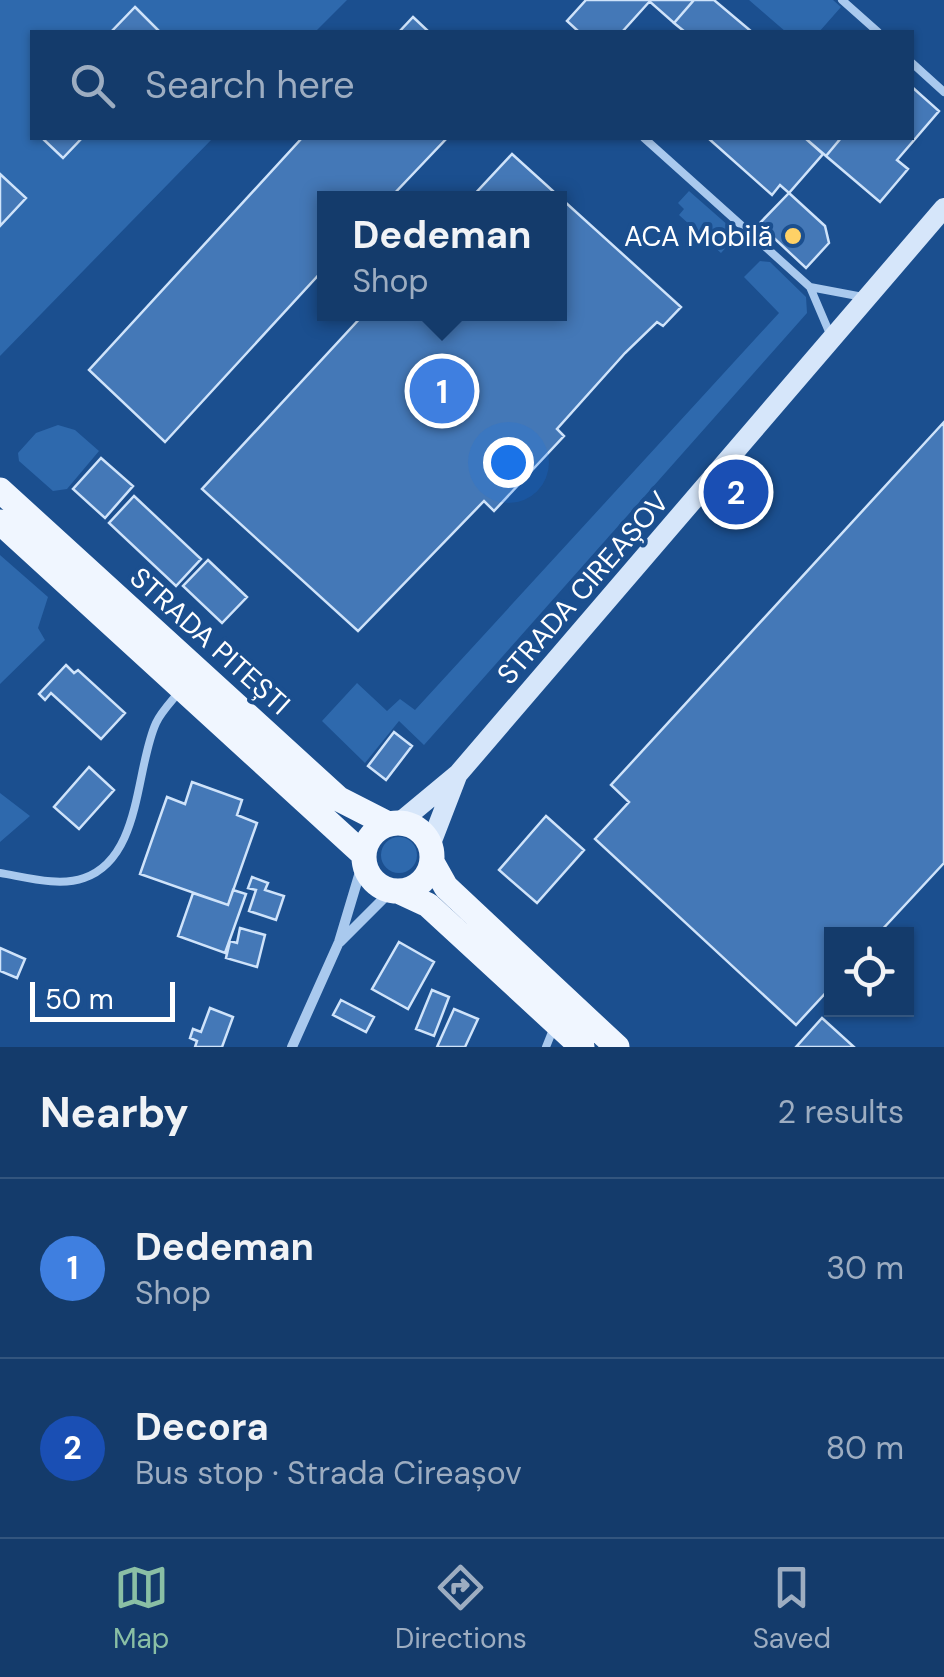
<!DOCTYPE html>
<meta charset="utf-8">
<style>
body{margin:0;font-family:"DM Sans",sans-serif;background:#214673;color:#f1f3f6}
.controls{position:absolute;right:30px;bottom:30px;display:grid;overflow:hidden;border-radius:0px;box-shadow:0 2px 8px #0004}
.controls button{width:90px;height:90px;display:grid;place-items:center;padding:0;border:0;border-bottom:2px solid #33557e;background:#143b6b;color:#f1f3f6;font:50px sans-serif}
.scale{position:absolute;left:30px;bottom:25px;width:145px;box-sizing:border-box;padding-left:10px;border:5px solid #fff;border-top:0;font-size:28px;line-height:35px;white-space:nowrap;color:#fff;-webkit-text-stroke:8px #1b4f8f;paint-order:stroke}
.you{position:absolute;left:508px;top:462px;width:35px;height:35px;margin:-25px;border:8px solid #fff;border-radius:50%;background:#1a73e8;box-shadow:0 0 0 15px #1a73e833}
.badge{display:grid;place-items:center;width:65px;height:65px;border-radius:50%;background:#8abfa5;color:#fff;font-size:32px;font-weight:700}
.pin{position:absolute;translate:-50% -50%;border:5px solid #fff;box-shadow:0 2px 10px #0006}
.popup{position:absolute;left:317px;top:191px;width:250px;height:130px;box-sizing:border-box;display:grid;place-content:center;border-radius:0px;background:#143b6b;filter:drop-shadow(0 2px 8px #0005);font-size:32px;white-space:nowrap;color:#9dadc1}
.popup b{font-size:38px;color:#f1f3f6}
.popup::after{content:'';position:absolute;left:50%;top:100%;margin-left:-20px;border:20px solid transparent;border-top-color:#143b6b}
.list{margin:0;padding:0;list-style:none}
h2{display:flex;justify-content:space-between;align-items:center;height:130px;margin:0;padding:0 40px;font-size:42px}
h2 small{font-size:32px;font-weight:400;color:#9dadc1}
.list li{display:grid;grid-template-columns:65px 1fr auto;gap:30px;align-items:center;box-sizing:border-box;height:180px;padding:0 40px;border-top:2px solid #33557e}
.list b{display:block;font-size:38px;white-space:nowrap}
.list p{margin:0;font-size:32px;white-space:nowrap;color:#9dadc1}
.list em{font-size:32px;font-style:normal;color:#9dadc1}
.icon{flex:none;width:55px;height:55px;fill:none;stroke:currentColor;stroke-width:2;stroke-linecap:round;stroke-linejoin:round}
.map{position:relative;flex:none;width:944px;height:1047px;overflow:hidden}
.search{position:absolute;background:#143b6b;box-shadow:0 2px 8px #0004;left:30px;right:30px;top:30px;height:110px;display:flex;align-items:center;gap:25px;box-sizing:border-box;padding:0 35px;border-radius:0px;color:#9dadc1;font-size:38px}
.sheet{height:490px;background:#143b6b}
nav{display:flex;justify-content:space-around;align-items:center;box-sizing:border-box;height:140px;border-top:2px solid #33557e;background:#143b6b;font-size:28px;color:#9dadc1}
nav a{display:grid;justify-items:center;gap:5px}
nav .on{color:#8abfa5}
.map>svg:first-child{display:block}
</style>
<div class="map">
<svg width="944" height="1047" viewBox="0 0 944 1047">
<rect width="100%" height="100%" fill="#1b4f8f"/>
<path fill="#2e69ad" d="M0,0h347l-32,32h-283v106h181l-213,218z
M749,0h84l8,7 -22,25h-33z
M689,191l49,43 -17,19 -42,-38 5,-6 -6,-6z
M760,261l10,1 36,35 1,16 -383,432 -25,-24 -34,42 -43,-42 35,-38 30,28 13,-12 15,11 364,-397 -35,-36z
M58,425l17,5 24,21 -32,38 -14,2 -34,-30 -1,-8 18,-20z
M0,555l48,42 -10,31 7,12 -45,44z
M0,793l30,23 -30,26z
M381 855a18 18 0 1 1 36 0a18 18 0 1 1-36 0Z"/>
<path fill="#4478b7" stroke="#cfe3fa" stroke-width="2.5" d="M586,0h62l2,1 -28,31h-43l-12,-11z
M648,0h46l-20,23z
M694,0h20l38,32h-67l-11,-9z
M135,7l25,25h-49z
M413,17l16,15h-30z
M912,87l27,24 -42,49 11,9 -28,33 -54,-46 15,-18h71z
M42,138h40l-19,20z
M302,138h145l-57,60h-66v71l-159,173 -76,-72z
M708,138h97l18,16 -34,39 -9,-8 -8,10z
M805,138h36l-15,18z
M512,154l169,153 -18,19 -6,-4 -32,31 -68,76 7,7 -70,75 -10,-10 -126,130 -156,-142 162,-175h196v-116h-89z
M0,174l26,24 -26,28z
M789,193l36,33 4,17 -23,25 -47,-44z
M944,422v441l-66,71h-46v52l-36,39 -201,-186 34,-37 -18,-17z
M101,458l32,28 -28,32 -32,-29z
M134,496l67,63 -25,27 -67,-63z
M208,560l39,37 -25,26 -39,-37z
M66,665l8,8 4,-3 47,43 -24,26 -50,-46 -6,7 -6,-6z
M394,732l18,14 -26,34 -18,-14z
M89,767l25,23 -35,39 -25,-22z
M192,782l50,18 -5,15 20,8 -29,82 -88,-31 27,-77 18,7z
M546,816l38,34 -47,53 -38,-33z
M252,877l16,6 -3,7 19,6 -8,24 -27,-9 7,-21 -8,-2z
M233,890l13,4 -21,59 -47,-17 15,-43 35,12z
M240,928l25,7 -8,32 -31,-9 4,-17 7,2z
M399,942l35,20 -26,47 -36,-20z
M0,948l25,11 -8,19 -17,-7z
M432,990l17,7 -15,39 -18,-7z
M341,1000l33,17 -8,15 -33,-17z
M210,1008l23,9 -11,30h-27l2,-6 -7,-3 3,-9 8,3z
M454,1009l24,10 -13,28h-28z
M822,1018l32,29h-58z"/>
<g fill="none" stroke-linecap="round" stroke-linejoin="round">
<path stroke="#a9c9ee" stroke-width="8" d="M842,0l36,32
M912,63l32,29
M644,138l166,149 53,10
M810,287l20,47
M0,873c25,4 59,14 84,5 58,-20 51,-109 72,-155 5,-11 15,-21 23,-31
M546,1047l8,-20"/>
<path stroke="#a9c9ee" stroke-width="10" d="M340,942l51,-51
M292,1047l47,-105 24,-80"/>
<path stroke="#d6e6fa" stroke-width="20" d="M399,823l59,-49 486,-566
M430,846l27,-70"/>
<path stroke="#f0f6ff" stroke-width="25" d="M0,490l339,309 49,25
M0,522l363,332
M364 857a34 34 0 1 1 68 0a34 34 0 1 1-68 0Z
M432,862l14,25 171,160
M400,892l28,13 154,142"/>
</g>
<circle fill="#ffd166" stroke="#1b4f8f" stroke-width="4" cx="793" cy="236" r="10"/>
<g text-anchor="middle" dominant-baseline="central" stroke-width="8" stroke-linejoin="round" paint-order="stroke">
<g font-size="28" fill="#fff" stroke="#1b4f8f" text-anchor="end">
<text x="773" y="236">ACA Mobilă</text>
</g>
<g font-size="28" fill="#fff" stroke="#1b4f8f">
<text transform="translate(583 588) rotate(-49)">STRADA CIREAȘOV</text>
<text transform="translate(210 641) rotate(42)">STRADA PITEȘTI</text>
</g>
</g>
</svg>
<div class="controls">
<button><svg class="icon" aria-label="locate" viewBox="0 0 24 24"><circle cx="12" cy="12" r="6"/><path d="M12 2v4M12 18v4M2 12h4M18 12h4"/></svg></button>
</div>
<div class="scale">50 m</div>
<div class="you"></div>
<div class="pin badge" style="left:442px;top:391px;background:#3f7fe0">1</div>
<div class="popup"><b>Dedeman</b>Shop</div>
<div class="pin badge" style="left:736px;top:492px;background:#1a4fb4">2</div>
<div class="search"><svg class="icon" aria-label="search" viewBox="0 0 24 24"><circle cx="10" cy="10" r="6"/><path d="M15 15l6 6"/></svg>Search here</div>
</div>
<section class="sheet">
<h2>Nearby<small>2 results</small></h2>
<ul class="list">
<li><span class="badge" style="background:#3f7fe0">1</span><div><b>Dedeman</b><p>Shop</p></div><em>30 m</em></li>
<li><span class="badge" style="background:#1a4fb4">2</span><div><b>Decora</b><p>Bus stop · Strada Cireașov</p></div><em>80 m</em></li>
</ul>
</section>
<nav>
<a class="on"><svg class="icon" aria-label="map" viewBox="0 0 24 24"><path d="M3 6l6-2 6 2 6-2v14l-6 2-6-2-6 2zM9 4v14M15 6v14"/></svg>Map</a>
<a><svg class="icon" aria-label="directions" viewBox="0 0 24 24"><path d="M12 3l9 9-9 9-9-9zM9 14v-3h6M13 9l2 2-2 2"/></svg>Directions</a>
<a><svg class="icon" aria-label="saved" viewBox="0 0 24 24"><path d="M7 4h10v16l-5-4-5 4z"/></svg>Saved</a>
</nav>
